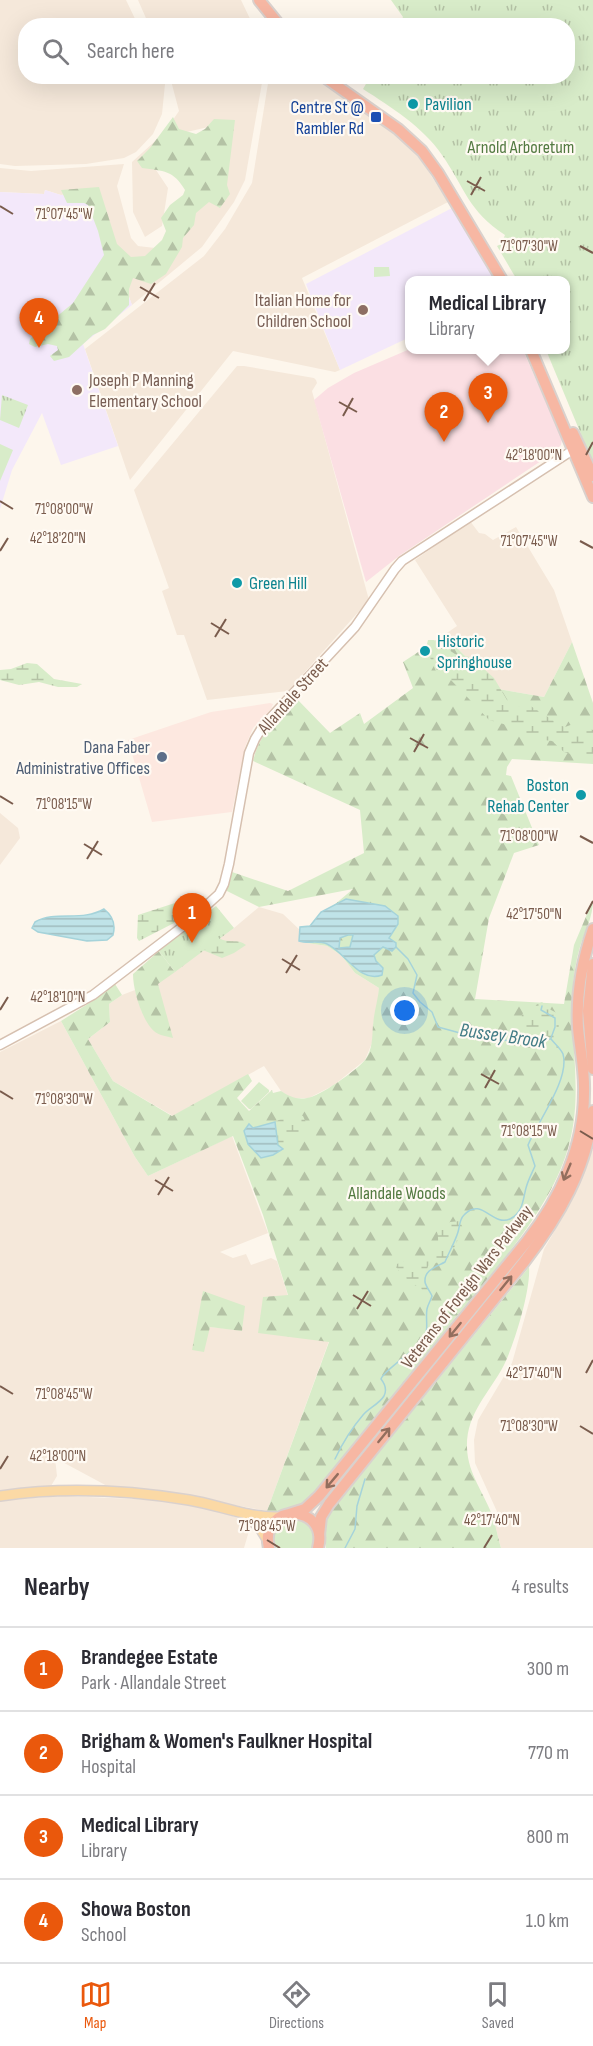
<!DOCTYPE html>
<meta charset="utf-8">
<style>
body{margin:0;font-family:"Sofia Sans Condensed",sans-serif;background:#f2f2f3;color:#2b2b33}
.you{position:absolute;left:405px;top:1011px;width:21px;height:21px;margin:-15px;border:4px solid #fff;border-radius:50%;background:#1a73e8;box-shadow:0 0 0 9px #1a73e833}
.badge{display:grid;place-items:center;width:39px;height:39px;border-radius:50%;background:#ea580c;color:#fff;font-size:20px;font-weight:700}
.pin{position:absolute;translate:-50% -50px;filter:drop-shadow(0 2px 3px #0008)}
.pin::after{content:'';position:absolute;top:32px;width:21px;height:18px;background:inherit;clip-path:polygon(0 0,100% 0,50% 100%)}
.popup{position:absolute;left:405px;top:276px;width:165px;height:78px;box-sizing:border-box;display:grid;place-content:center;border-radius:12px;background:#fff;filter:drop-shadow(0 2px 4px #0005);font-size:20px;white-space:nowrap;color:#7c7c81}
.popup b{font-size:22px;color:#2b2b33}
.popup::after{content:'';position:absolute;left:50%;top:100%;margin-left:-12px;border:12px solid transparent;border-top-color:#fff}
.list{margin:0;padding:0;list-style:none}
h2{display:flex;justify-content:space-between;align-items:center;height:78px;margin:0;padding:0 24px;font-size:26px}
h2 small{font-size:20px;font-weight:400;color:#7c7c81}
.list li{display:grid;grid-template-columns:39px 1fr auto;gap:18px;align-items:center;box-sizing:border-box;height:84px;padding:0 24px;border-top:2px solid #e1e1e2}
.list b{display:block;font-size:22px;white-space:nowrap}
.list p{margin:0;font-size:20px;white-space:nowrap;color:#7c7c81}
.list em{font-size:20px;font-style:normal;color:#7c7c81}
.icon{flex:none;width:33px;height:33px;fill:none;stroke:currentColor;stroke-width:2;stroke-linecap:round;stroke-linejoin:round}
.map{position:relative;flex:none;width:593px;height:1548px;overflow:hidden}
.search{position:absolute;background:#fff;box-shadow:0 6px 24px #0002;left:18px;right:18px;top:18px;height:66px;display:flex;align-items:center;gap:15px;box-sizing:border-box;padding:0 21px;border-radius:24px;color:#7c7c81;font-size:22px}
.sheet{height:414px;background:#fff}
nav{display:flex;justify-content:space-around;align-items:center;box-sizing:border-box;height:84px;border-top:2px solid #e1e1e2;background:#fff;font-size:16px;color:#7c7c81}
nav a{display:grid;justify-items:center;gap:3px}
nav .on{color:#ea580c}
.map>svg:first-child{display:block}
</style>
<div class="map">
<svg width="593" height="1548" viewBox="0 0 593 1548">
<defs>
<pattern id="forest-firs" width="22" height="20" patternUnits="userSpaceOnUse" patternTransform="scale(1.5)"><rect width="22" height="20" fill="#d8ecc9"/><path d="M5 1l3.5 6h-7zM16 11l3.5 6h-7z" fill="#b4c2a5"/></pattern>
<pattern id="wetland-marsh" width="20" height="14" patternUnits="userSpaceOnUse" patternTransform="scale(1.5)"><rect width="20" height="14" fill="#d8ecc9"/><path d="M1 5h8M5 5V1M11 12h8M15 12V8" fill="none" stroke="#b4c2a5"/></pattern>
<pattern id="park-tufts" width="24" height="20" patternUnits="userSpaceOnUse" patternTransform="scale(1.5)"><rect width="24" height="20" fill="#d8ecc9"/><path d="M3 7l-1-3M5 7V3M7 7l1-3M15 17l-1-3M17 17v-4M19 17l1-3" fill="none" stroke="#b4c2a5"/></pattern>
<pattern id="water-rules" width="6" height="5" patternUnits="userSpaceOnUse" patternTransform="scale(1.5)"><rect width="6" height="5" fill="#bfe3e8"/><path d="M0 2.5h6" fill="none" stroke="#a0bbbe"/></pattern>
</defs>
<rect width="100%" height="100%" fill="#fdf6ec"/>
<path fill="#f5e8da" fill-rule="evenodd" d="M0,0h126l12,25 -112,1v50l136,1 3,7 -3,30 -9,20 -17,18 -12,6 -38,6 -71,2 -15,-2z
M138,0h103l12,25h-104z
M170,77h93l-18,103 -11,22 -32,45 -70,58 -42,-114 -29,4 -16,-5 -1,4 -44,-2v-24l31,3 93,-7 -7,22 14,52 7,8 17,2 15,-3 47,-120 -39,9 -22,36 12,18 -6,38 -17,11 -12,-25 -1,-50 32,-29 15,-22z
M269,77h43l80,55 14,11 17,20 25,39 -146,76 38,92 -5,2 -102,-21 -103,129 -45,-131 119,-93 21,-27 27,-46z
M237,366h7l70,12 2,2 1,3 -5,8 57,209 -81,91 -81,9 -23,-65h-7l-15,-44 7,-3 -35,-98z
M470,521l9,12 6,1 8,6 23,-13 38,63 18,52 -28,55 -46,-8 -54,-54 13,-9 -42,-66z
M0,813l18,15 2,10 -20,27z
M259,907l24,7 19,18 5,11 20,3 14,9 14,18 24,15 -1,17 -5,19 1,14 -9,22 -31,25 -25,13h-18l-10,-7 -17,-25 -91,50 -60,-35 -25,-42 22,-17 -1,-18 13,-9 13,-5 7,22 16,-29 76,-55z
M61,1021l74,136 13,19 84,-40 36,97 -48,19 13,6 13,-4 5,11 20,-7 6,3 11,35 41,45 -62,170 -60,-11 -98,-13 -54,-29 2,18 -6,10 -51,6v-440zM244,1306l-2,24 -32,-3z
M593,1148v400h-92l-7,-27 5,-5 -24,-53 -1,-23 4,-20 34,-57 32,-114 24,-41z
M65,1496l92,4 50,8 35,11 9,5 -7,24h-244v-48z"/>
<path fill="#fde8e0" d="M270,703l3,1 -2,5 -18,19 -8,19 -13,65 -80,10 -24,-82 83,-28z"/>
<path fill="#f3e8fa" d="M45,190l16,5 29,-4 42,114 -49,39 35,102 -57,19 -19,-52 -30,57 -12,39v-317l44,2z
M452,208l43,72h-85v57l-70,33 -34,-86z"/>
<path fill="#fbdfe3" d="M410,349l113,1 39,89 -1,6 -8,8 -154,103 -33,26 -52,-182 14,-12 26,-15z"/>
<path fill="#d8ecc9" d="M0,444l13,6 -13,31z
M259,1082l10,8v2l-18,17h-2l-8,-8z
M291,1519c17,1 26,13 21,29h-37c-4,-14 2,-24 16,-29z"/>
<path fill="url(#forest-firs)" d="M173,117l6,12 17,5 9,-5 9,-10 21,1 -8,65 3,9 -10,14 -11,-6 -13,11 -2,12 -11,13 -1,9 -16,27 -15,10 -18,-6 -4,11v16l-24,24 -12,6 -24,22 -15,4 -4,-5 8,-6 -1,-4 -9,-2 -13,3 -6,-3 1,-5 43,-36 31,-48 -6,-24 -10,-26 -4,-2h-17l-6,-13 38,-3 18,57 14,13 14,-1 17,-16 4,-9 -5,-13 9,-13 13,-10 2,-5c-12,-20 -21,-19 -43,-22l-5,-7 13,-13z
M444,635l54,54 46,8 28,-55 21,61v61l-81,-5 -5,8 -1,8 5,1 28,69 -25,8 -25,65 -14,81 89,5 10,-59 19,-45c0,17 -8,31 -13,47 -4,13 -6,27 -7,40 -4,53 10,101 -3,154 -17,70 -82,135 -126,191 -45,56 -88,112 -132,168l-3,4 -36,11 -6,-4 62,-169 -71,-9 5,-36 25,-2 -25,-80 -30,-79 -85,40 -13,-19 -74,-136 33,-21 21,-16 7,11 -13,9 1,18 -22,17 25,42 59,35 76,-42 4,7 -15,17 12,13 23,-21 1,3 8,-2c8,5 15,9 26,7 12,-1 50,-28 58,-38 8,-11 7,-23 8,-35 1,-13 5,-25 6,-37l-24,-15 -14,-18 -14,-9 -20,-3 -6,-5 1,-6 51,-43 -94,18 -34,-17 7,-18 56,19 76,-38 -4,-43 -107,-49c7,-28 24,-44 43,-63l34,35 30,-20 4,11 49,-36 -10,-26z
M159,951l16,21 -17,12 15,54c-8,-2 -17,-3 -22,-10 -10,-12 -18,-38 -18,-54z
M529,1267c2,23 -15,78 -25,98 -15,29 -38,48 -37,83 1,26 17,45 26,69 3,10 5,21 8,31h-175l-1,-24 4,-10z
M203,1291l42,15 -3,25 -32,-4 -6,25 -12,-2z"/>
<path fill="url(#wetland-marsh)" d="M428,640h6l21,14 15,3 13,11 11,10 13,22 8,7 14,-2 33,21 3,1 11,-4 17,7v30l-29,-8 -12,-11 -8,-1 -7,3 -16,-5 -14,-13 -18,-5 -39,-41 -12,-3 -12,-28z
M27,663l10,1 17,15 28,5 -5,3h-19l-19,-5 -20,3 -19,-5v-10l11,-1z
M175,903h5l3,9 -9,11 -35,18 -2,-3 1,-23z
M219,938c9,6 19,0 27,7l-12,8 -12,5 -24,-10z
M542,1002l9,8 8,4 -1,40 -11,-6h-22l-6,-4v-20l4,-11 9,-2 5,-7z
M290,1114h7l6,2 4,9 -10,15 -13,9 -6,-4 -3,-23z
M460,1221l3,8 -13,27 -4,3 -18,7 -4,14 7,15 -3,-1 -24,-17 -8,-10 1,-3c20,-11 47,5 40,-34l13,-8z"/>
<path fill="url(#park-tufts)" d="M391,0h202v463l-47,-113h20v-70h-49l-20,-34 4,-2 4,-9c-37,-24 -40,-47 -63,-80 -19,-28 -51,-48 -79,-66l7,-12 198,-1v-50l-169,-1 4,-8z
M374,267h15l1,9 -16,1z
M2,395l26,10 -9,23 -19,-8z
M216,906l18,22 -59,44 -16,-21z"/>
<path fill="url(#water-rules)" stroke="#a5d3da" stroke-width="1.5" fill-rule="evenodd" d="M346,899l39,7 13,10v8l-9,14 7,5v4l-4,4 -9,-4 -9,8 2,6 7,7 -1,7c-22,9 -37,-23 -55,-31 -9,-4 -19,0 -28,-3l1,-14 10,-1 11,-14zM348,935h5l-3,12 -11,1 1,-10z
M104,909c9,7 12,15 9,26l-6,5 -20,1 -49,-9 -6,-4 3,-6c21,-12 47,0 69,-13z
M275,1122l3,23 5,4 -10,6 -12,3 -13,-14 -4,-13 5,-7 4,4z"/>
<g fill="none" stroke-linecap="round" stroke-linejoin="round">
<path stroke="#a5d3da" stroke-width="1.5" d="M396,947l12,12 9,16 -4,18 7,9 12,10 6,15 33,9 18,1 20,4 41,-2
M542,1006l-1,4 14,8v9l-4,11
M335,1459c8,-17 16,-30 28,-44 6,-7 16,-11 21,-19 3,-6 1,-12 -3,-17 3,-9 33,-27 41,-38 8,-10 3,-21 5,-32 1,-5 4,-9 5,-13 -2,-5 -6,-9 -7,-14 -1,-12 11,-15 20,-20 4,-10 10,-20 13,-30 2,-6 1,-12 6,-17 18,-19 28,12 46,4 13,-6 13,-20 16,-31 2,-8 6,-15 9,-22l-7,-21c10,-24 42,-66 35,-91 -2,-5 -8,-10 -12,-15
M345,1548l10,-19 2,-23 8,-27"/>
<g stroke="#d6c0b0" stroke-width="11">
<path id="secondary" d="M0,1045l93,-50 93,-71 33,-30 5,-10 5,-20 20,-111 6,-14 8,-13 92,-99 40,-58 7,-8 174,-113"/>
</g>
<g stroke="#dad1cd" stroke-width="12">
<path id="primary" d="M0,1496c62,-9 127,-6 189,4 30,5 60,18 90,17
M247,1516l13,12 7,11"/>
</g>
<g stroke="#dad1cd" stroke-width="14">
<path id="highway" d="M259,0l21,26
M323,76l75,53 24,22 16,22 64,107
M531,350l62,147
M573,433l20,43
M593,964l-5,47 5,58
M289,1514l16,-5 14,-13 208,-255c33,-42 57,-94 57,-148 1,-22 -4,-43 -6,-65 -2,-34 4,-67 15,-99
M319,1535l2,-18 8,-13 195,-242c35,-45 63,-94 69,-151
M269,1548c-11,-46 61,-45 49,0"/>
</g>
<use href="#secondary" stroke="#fff" stroke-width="8"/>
<use href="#primary" stroke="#fbd9a5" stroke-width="9"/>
<use href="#highway" stroke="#f7b7a3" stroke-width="10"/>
</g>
<defs><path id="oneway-shaft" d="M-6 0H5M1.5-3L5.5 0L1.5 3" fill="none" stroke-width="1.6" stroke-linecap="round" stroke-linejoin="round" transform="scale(1.5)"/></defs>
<g stroke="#936e5e">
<use href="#oneway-shaft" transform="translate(567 1172) rotate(113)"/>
<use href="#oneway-shaft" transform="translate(506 1283) rotate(-51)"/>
<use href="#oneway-shaft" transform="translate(455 1330) rotate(129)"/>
<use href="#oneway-shaft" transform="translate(384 1435) rotate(-51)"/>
<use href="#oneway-shaft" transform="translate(332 1481) rotate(130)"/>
</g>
<path fill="none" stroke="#7a5c4d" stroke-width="2" d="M467,181l18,10M471,195l10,-18M0,206l13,8M580,246l13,7M140,287l19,11M144,301l11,-18M339,402l18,10M343,416l10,-18M586,455l7,-13M0,501l13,8M580,541l13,7M0,551l8,-13M211,623l18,11M215,637l11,-18M410,738l18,10M414,752l10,-18M0,796l13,8M580,836l13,7M84,844l18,11M87,859l11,-18M586,914l7,-13M282,959l18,11M286,973l11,-18M0,1010l8,-13M481,1074l18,10M485,1088l10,-18M0,1091l13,8M580,1131l13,8M155,1180l18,11M158,1195l11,-18M353,1295l18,11M357,1309l11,-18M586,1373l7,-13M0,1386l13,8M580,1426l13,8M0,1469l8,-13M267,1540l13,8M484,1548l8,-13"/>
<g fill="#0f9aa8" stroke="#fffaf3" stroke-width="2">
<circle cx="413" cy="104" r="6"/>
<circle cx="237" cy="583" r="6"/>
<circle cx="425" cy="651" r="6"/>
<circle cx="581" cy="795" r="6"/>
</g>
<rect fill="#1a4fb4" stroke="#fffaf3" stroke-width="2" x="370" y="111" width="12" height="12" rx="3"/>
<g fill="#8d6e63" stroke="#fffaf3" stroke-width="2">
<circle cx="363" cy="310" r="6"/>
<circle cx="77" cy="390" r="6"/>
</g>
<circle fill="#5c6f8a" stroke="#fffaf3" stroke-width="2" cx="162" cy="757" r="6"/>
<g text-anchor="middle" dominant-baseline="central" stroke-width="4.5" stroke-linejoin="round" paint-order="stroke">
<g font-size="18" fill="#0d838f" stroke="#fffaf3" text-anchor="start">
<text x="425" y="104">Pavilion</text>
<text x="249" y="583">Green Hill</text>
<text x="437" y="641">Historic<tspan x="437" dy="21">Springhouse</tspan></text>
<text x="569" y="785" text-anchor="end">Boston<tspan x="569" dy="21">Rehab Center</tspan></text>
</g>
<g font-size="18" fill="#164399" stroke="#fffaf3" text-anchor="end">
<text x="364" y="107">Centre St @<tspan x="364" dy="21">Rambler Rd</tspan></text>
</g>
<g font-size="18" fill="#537a41" stroke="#fffaf3">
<text x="521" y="147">Arnold Arboretum</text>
<text x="397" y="1193">Allandale Woods</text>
</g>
<g font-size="18" fill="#785e54" stroke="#fffaf3" text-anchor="end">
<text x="351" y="300">Italian Home for<tspan x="351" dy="21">Children School</tspan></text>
<text x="89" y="380" text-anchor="start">Joseph P Manning<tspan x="89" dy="21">Elementary School</tspan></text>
</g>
<g font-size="18" fill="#7a5c4d" stroke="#fffaf3">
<text transform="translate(293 696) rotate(-48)">Allandale Street</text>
<text transform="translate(467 1287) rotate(-52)">Veterans of Foreign Wars Parkway</text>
</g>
<g font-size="18" fill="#4e5e75" stroke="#fffaf3" text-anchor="end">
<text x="150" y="747">Dana Faber<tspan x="150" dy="21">Administrative Offices</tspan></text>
</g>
<g font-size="20" font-style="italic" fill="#437c86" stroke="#fffaf3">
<text transform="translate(503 1036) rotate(8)">Bussey Brook</text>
</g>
</g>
<g font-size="15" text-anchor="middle" fill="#7a5c4d" stroke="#fffaf3" stroke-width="4.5" stroke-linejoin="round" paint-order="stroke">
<text x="64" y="219">71°07'45"W</text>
<text x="529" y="251">71°07'30"W</text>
<text x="534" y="460">42°18'00"N</text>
<text x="64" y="514">71°08'00"W</text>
<text x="58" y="543">42°18'20"N</text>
<text x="529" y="546">71°07'45"W</text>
<text x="64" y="809">71°08'15"W</text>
<text x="529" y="841">71°08'00"W</text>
<text x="534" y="919">42°17'50"N</text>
<text x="58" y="1002">42°18'10"N</text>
<text x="64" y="1104">71°08'30"W</text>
<text x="529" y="1136">71°08'15"W</text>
<text x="534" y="1378">42°17'40"N</text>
<text x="64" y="1399">71°08'45"W</text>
<text x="529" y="1431">71°08'30"W</text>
<text x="58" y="1461">42°18'00"N</text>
<text x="492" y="1525">42°17'40"N</text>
<text x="267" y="1531">71°08'45"W</text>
</g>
</svg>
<div class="you"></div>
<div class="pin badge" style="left:192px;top:943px">1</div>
<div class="pin badge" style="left:444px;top:442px">2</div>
<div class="pin badge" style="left:488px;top:423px">3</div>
<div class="popup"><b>Medical Library</b>Library</div>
<div class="pin badge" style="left:39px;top:348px">4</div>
<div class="search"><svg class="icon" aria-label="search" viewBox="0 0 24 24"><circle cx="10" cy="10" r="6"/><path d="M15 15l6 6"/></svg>Search here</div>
</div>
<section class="sheet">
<h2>Nearby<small>4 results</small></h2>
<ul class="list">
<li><span class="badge">1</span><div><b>Brandegee Estate</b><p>Park · Allandale Street</p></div><em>300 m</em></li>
<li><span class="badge">2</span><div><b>Brigham &amp; Women's Faulkner Hospital</b><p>Hospital</p></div><em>770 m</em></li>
<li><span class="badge">3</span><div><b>Medical Library</b><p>Library</p></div><em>800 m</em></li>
<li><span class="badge">4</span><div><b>Showa Boston</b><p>School</p></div><em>1.0 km</em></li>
</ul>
</section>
<nav>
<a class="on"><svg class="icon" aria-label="map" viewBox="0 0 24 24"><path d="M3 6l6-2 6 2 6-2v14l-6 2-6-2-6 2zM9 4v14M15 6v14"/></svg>Map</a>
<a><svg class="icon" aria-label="directions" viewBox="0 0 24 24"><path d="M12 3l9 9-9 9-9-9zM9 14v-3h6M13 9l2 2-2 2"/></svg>Directions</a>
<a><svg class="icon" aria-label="saved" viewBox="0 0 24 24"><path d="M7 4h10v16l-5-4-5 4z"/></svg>Saved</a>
</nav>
